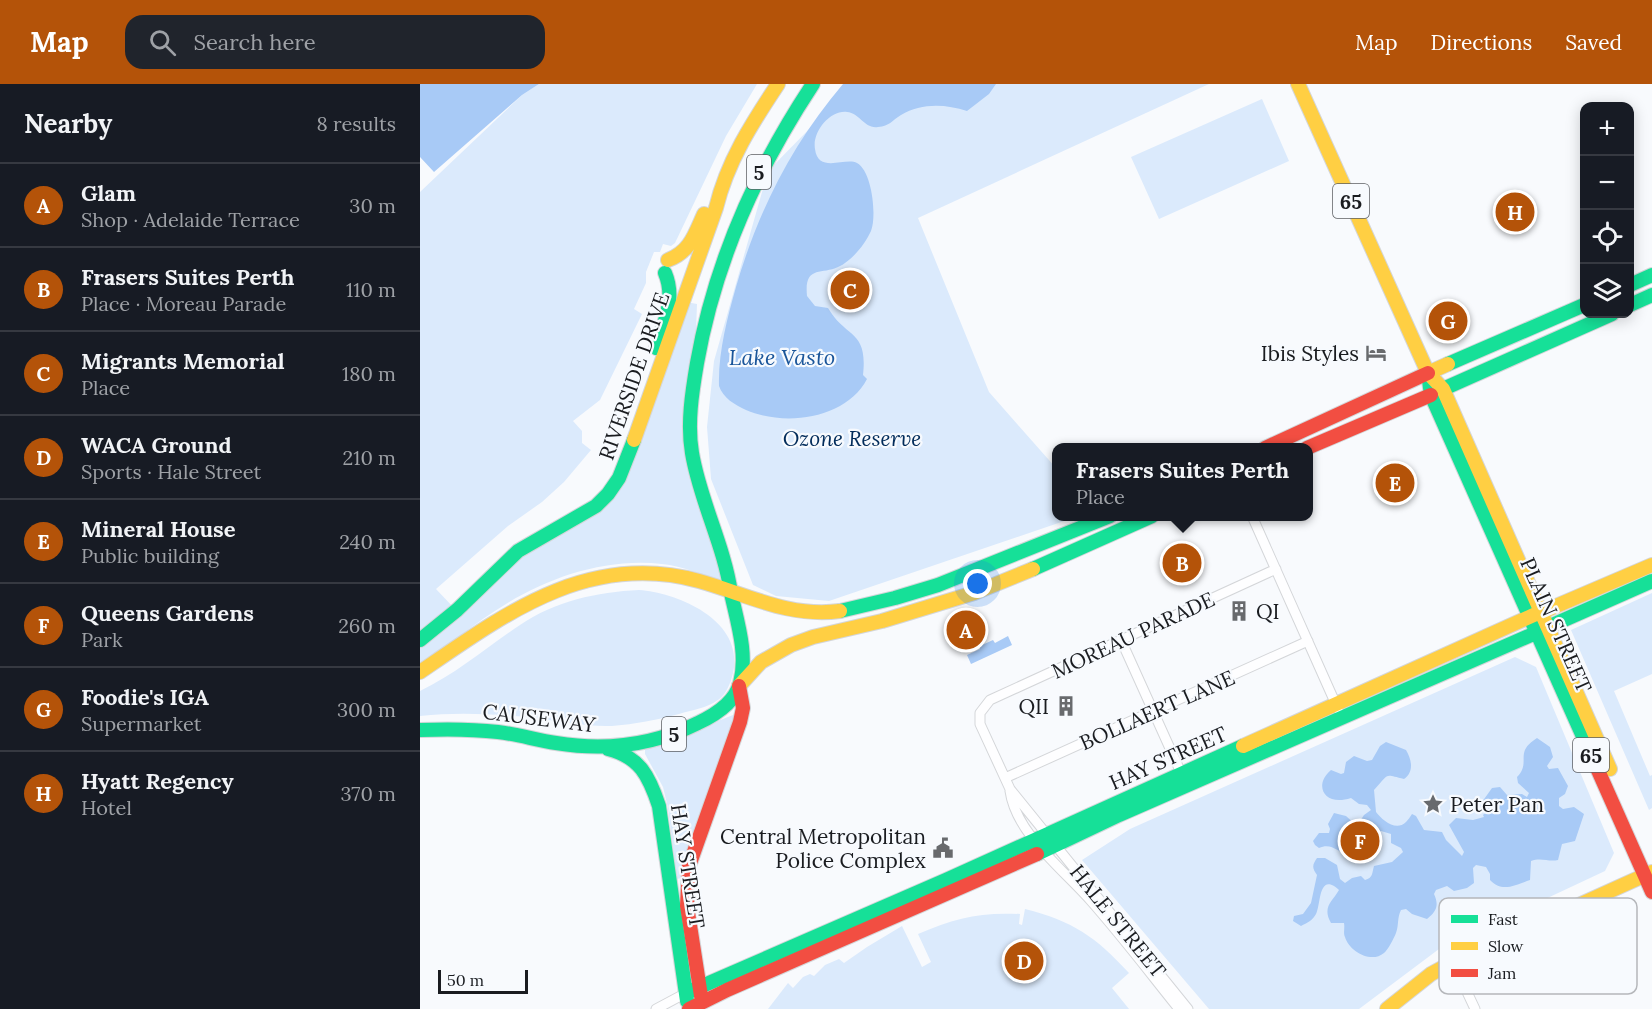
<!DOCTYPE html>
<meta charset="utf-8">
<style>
body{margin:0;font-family:Lora,serif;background:#20242c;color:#f1f3f6}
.controls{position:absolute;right:18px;top:18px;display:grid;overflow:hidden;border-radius:12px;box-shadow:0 3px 15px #0003}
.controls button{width:54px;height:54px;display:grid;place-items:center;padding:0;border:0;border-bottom:2px solid #363941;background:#171b24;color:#f1f3f6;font:30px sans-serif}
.scale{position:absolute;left:18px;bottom:15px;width:90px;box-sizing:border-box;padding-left:6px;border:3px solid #1a1c20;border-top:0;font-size:16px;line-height:21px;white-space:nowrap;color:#1a1c20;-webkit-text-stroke:4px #f7fafe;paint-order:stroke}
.you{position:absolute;left:558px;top:500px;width:21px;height:21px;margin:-15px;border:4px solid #fff;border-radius:50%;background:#1a73e8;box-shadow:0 0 0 9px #1a73e833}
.badge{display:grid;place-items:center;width:39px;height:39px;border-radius:50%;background:#b45309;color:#fff;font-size:20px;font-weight:700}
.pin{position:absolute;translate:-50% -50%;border:3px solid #fff;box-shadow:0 2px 6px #0006}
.popup{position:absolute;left:632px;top:359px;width:261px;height:78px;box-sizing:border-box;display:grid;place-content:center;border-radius:12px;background:#171b24;filter:drop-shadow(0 2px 4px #0005);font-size:20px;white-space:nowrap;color:#9ea1a6}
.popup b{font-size:22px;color:#f1f3f6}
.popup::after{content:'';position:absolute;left:50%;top:100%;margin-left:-12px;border:12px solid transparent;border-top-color:#171b24}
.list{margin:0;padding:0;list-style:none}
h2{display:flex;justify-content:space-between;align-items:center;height:78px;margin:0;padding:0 24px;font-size:26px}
h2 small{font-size:20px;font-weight:400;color:#9ea1a6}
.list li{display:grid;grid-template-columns:39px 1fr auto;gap:18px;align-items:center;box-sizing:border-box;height:84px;padding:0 24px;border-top:2px solid #363941}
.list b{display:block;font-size:22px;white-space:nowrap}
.list p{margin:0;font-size:20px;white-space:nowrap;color:#9ea1a6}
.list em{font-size:20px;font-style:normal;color:#9ea1a6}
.icon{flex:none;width:33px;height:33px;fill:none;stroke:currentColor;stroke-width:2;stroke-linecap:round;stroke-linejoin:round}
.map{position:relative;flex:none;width:1232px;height:925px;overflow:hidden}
header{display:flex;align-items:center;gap:36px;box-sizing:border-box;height:84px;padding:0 30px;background:#b45309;color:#fff}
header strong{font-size:28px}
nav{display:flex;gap:33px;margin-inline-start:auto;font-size:21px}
.search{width:420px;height:54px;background:#20242c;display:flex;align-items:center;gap:15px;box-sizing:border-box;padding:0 21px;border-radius:18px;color:#9ea1a6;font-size:22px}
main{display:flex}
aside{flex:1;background:#171b24}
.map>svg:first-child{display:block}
</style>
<header>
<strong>Map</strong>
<div class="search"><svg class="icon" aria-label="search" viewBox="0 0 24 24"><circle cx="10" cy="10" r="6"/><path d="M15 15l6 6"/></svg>Search here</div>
<nav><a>Map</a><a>Directions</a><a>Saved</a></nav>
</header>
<main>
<aside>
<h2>Nearby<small>8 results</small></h2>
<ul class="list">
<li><span class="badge">A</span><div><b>Glam</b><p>Shop · Adelaide Terrace</p></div><em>30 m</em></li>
<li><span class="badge">B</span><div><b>Frasers Suites Perth</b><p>Place · Moreau Parade</p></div><em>110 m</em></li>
<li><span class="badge">C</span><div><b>Migrants Memorial</b><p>Place</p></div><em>180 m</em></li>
<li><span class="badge">D</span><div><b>WACA Ground</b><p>Sports · Hale Street</p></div><em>210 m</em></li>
<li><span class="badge">E</span><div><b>Mineral House</b><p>Public building</p></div><em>240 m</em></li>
<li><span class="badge">F</span><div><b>Queens Gardens</b><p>Park</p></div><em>260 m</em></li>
<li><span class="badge">G</span><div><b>Foodie's IGA</b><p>Supermarket</p></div><em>300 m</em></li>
<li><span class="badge">H</span><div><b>Hyatt Regency</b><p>Hotel</p></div><em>370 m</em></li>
</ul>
</aside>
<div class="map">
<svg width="1232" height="925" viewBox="0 0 1232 925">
<rect width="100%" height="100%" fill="#f8fafd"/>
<path fill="#dbeafc" d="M119,0h218l-31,52 -51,107 -4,3 -8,-2 -3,8h-6l-8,20v11l-12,26 8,5 -42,86 -27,21 9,10v12l9,7 -27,32 -22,20 -34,24 -72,63 18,19 -34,26v-442l102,-97z
M425,0h364l-291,134 71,174 67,76v48l20,1 -247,84 -53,-5 -23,-11 -42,-106 -4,-52 7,-66 54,-190 48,-49z
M842,15l27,62 -130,58 -28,-62z
M266,218l11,2 -1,28 -5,25 13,156 19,69c-20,-7 -40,-16 -61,-18 -55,-6 -110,12 -156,40 -30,18 -57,41 -86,61v-20l94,-84 96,-61z
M219,506c40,3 106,31 94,83 -2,9 -7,22 -15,27 -11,8 -26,10 -39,14 -22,6 -44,10 -67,12 -26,1 -52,-5 -78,-8 -38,-4 -76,-6 -114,-2v-25c36,-17 67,-44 100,-66 35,-24 77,-33 119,-35z
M1232,509v81l-38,17 36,85 2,-1v33l-3,2 -78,-180z
M1095,573l21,10 78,186 -9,18 -166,78 -80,60h-150l-127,-149 48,-31z
M313,631l2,1 -54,162 -4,1 -9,-71 -5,-21 -18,-33v-4z
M605,825c48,12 71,28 104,64l-17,15 17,21h-361l20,-26 5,5 10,-11 7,-3 4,2 11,-11 14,-6 5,4 23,-16 35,-21 20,41 9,-5 -13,-28c37,-16 61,-22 102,-20l-1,10 3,1z"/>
<path fill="#a8caf6" d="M0,0h119l-17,11 -88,77 -14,-15z
M423,0h153l-7,10 -22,17c-22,-7 -46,-8 -66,4 -10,6 -11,11 -23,12 -14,2 -18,-14 -31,-15 -17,-2 -35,20 -32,37 3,25 30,8 42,14 15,8 20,53 14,68 -6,13 -19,30 -33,36 -17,8 -34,-2 -31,29l8,10 13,2c18,31 40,21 35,67l4,4c-21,40 -82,48 -121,31 -11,-5 -23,-12 -27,-24 -1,-33 8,-67 17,-99 22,-76 56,-143 107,-203z
M588,552l4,9 -41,19 -4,-9 13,-6v-3l13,-6 2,3z
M1117,654l13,9 3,10 -6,9 2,3 9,-1 10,18 -3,8 -6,4v8l4,3 11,-2 10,7 -9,27 -13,3 -4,16c-10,2 -17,-3 -27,1l-1,19c-15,5 -28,13 -40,0v-6l-4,-7 -10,-2 -3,3 1,15 -7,5 -13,3 -7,-5 -11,4 -2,4c5,11 3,17 -7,25l-15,-5 -6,-5 -5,1c-4,8 -2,15 -5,23 -2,5 -8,17 -12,20 -13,11 -35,-2 -39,-16 -2,-4 0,-9 -1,-14h-13c-9,-16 1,-21 8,-33 -21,-19 -18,15 -23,24 -3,6 -9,9 -15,12l-8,-5 1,-5 9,-2 8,-11 6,-28c-5,-7 -5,-10 0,-17h8l12,7 3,14 5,4 7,-5 9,-2 4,4c8,-2 7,-7 9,-14l18,-4 11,-10 -2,-4 -10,-5v-9l-10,-3c-6,5 -10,4 -17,1 -7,7 -4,17 -15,22 -12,-1 -17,-12 -30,-6l-4,-3 -2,-4 6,-8h10l1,-4 -2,-5 6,-11 12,3 11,10 7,-11 7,-5 -4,-5 -8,-1 -8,-6c-27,9 -38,-13 -20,-28l10,4 3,-1 2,-11 8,-6 13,5 5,-1 8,-14 6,-4 20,8c6,10 8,22 -2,29 -21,-5 -14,-6 -30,11l2,22c6,8 20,20 30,10 2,-2 4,-5 6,-8l4,2 8,14 18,2 4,8 16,16 2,-4 -15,-27 7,-7 17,2 11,-3 -1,-2 5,-5 -6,-8 10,-14 8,-1 7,8 15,-1 5,3 2,-4 -11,-10 -1,-6c15,-15 -4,-24 20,-39z"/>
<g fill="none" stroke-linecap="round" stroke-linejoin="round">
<g stroke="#d4d6d9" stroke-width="11">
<path id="street" d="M832,432l86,193
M701,556l61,135
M585,694l303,-137
M590,707c6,43 54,79 81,110 31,35 59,72 88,108
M1033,878l22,47
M236,925l30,-16
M768,925l-178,-220 -30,-65v-11l10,-13 286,-131"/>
</g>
<g stroke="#d4d6d9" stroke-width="16">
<path id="fast" d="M1210,201l22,-10
M1210,221l22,-10
M236,264c8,-25 20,-49 9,-75
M1028,280l136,-59
M1008,289l3,22 162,364
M1014,309l178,-79
M613,485l119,-53
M311,509c-7,-48 -31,-92 -39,-140 -5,-29 0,-61 5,-90 18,-102 59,-193 116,-279
M420,527l55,-13 43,-13 172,-69
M1128,543l104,-46
M0,556l37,-30 61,-59 78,-45 12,-12 11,-16 15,-38
M0,646c26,-1 52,-1 78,2 19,2 38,8 58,11 49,8 98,2 142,-20 17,-8 37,-20 42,-40 8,-29 -3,-62 -9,-90
M188,665c32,8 41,27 51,57l28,195
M617,770l82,-39 428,-187
M266,909l260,-113 297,-134"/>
</g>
<g stroke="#d4d6d9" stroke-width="16">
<path id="slow" d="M878,0l130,289 20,-9
M248,176c22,-8 27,-26 36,-46
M1008,289l15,16 167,380
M214,356l82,-232c11,-46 36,-85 62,-124
M1122,528l110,-47
M0,588c86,-59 169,-121 279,-91 47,13 90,37 141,30
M319,602l22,-24 30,-17 22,-8 69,-16 92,-28 59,-24
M823,662l295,-133
M967,925l44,-35 22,-12 199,-90"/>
</g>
<g stroke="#d4d6d9" stroke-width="16">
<path id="jam" d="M845,364l163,-75
M887,364l124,-53
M1173,675l59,133
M281,912l-14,-90 2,-40 51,-144 3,-14 -4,-22
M269,925l38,-19 310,-136"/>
</g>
<use href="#street" stroke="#fefeff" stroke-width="9"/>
<use href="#fast" stroke="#16e098" stroke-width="14"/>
<use href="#slow" stroke="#ffcf43" stroke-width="14"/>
<use href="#jam" stroke="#f24e42" stroke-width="14"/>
</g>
<defs>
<g id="hotel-bare" transform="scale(1.62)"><path d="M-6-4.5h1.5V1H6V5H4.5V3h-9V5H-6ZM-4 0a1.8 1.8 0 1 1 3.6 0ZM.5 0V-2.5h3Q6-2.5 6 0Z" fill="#686a6d" stroke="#f7fafe" stroke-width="2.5" paint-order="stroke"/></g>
<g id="building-bare" transform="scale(1.62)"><path d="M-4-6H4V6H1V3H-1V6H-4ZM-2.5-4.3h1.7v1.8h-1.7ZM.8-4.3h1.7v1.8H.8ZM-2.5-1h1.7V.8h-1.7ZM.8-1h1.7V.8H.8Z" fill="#686a6d" stroke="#f7fafe" stroke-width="2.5" paint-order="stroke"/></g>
<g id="sight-bare" transform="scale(1.62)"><path d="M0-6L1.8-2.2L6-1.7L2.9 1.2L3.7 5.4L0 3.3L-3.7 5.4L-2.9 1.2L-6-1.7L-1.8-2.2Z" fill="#686a6d" stroke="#f7fafe" stroke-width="2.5" paint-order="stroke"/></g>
<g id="civic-bare" transform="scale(1.62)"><path d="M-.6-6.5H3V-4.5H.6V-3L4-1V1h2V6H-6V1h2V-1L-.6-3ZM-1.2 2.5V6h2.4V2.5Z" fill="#686a6d" stroke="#f7fafe" stroke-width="2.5" paint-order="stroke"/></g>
</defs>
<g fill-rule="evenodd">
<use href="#hotel-bare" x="956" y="269"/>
<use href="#building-bare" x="819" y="527"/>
<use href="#building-bare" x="646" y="622"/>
<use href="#sight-bare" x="1013" y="720"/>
<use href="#civic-bare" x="523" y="764"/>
</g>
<g text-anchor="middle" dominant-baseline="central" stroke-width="4.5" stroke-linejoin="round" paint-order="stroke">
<g fill="#f7fafe" stroke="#5c5f63" stroke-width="1.5">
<rect x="327" y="71" width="24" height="34" rx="4.5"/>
<rect x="913" y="100" width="36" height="34" rx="4.5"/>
<rect x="242" y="633" width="24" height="34" rx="4.5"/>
<rect x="1153" y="654" width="36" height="34" rx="4.5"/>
</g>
<g font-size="20" font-weight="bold" fill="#1a1c20">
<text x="339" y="88">5</text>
<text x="931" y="117">65</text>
<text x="254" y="650">5</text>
<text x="1171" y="671">65</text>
</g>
<g font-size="21" fill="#1a1c20" stroke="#f7fafe" text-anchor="end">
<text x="939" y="269">Ibis Styles</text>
<text x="836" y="527" text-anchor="start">QI</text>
<text x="629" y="622">QII</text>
<text x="1030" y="720" text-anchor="start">Peter Pan</text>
<text x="506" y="752">Central Metropolitan<tspan x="506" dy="24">Police Complex</tspan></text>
</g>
<g font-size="21" fill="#1a1c20" stroke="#f7fafe">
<text transform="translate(214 292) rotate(-71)">RIVERSIDE DRIVE</text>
<text transform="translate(1136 541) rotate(66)">PLAIN STREET</text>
<text transform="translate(713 551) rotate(-25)">MOREAU PARADE</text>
<text transform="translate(737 626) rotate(-24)">BOLLAERT LANE</text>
<text transform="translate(119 634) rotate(7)">CAUSEWAY</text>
<text transform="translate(748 674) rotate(-24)">HAY STREET</text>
<text transform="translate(268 782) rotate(81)">HAY STREET</text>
<text transform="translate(698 837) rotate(51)">HALE STREET</text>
</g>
<g font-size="21" font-style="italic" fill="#012b5a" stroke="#f7fafe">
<text x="432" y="354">Ozone Reserve</text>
</g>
<g font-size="22" font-style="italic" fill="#1a559a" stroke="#f7fafe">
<text x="362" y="273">Lake Vasto</text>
</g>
</g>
<rect x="1019" y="814" width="198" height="96" rx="9" fill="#f7fafe" stroke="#b5b7bb" stroke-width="1.5"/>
<rect x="1031" y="831" width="27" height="8" fill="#16e098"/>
<rect x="1031" y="858" width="27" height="8" fill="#ffcf43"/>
<rect x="1031" y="885" width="27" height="8" fill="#f24e42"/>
<g font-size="16" fill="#1a1c20">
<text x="1068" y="841">Fast</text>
<text x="1068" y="868">Slow</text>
<text x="1068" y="895">Jam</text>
</g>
</svg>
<div class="controls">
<button>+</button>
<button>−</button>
<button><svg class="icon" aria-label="locate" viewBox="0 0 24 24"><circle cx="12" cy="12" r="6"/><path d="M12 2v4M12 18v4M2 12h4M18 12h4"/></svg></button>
<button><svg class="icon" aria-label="layers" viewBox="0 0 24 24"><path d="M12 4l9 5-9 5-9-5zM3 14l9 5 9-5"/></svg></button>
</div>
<div class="scale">50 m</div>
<div class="you"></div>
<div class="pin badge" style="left:546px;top:546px">A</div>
<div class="pin badge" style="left:762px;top:479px">B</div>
<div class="popup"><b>Frasers Suites Perth</b>Place</div>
<div class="pin badge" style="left:430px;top:206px">C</div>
<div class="pin badge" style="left:604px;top:877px">D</div>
<div class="pin badge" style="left:975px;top:399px">E</div>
<div class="pin badge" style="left:940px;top:757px">F</div>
<div class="pin badge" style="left:1028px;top:237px">G</div>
<div class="pin badge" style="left:1095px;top:128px">H</div>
</div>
</main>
